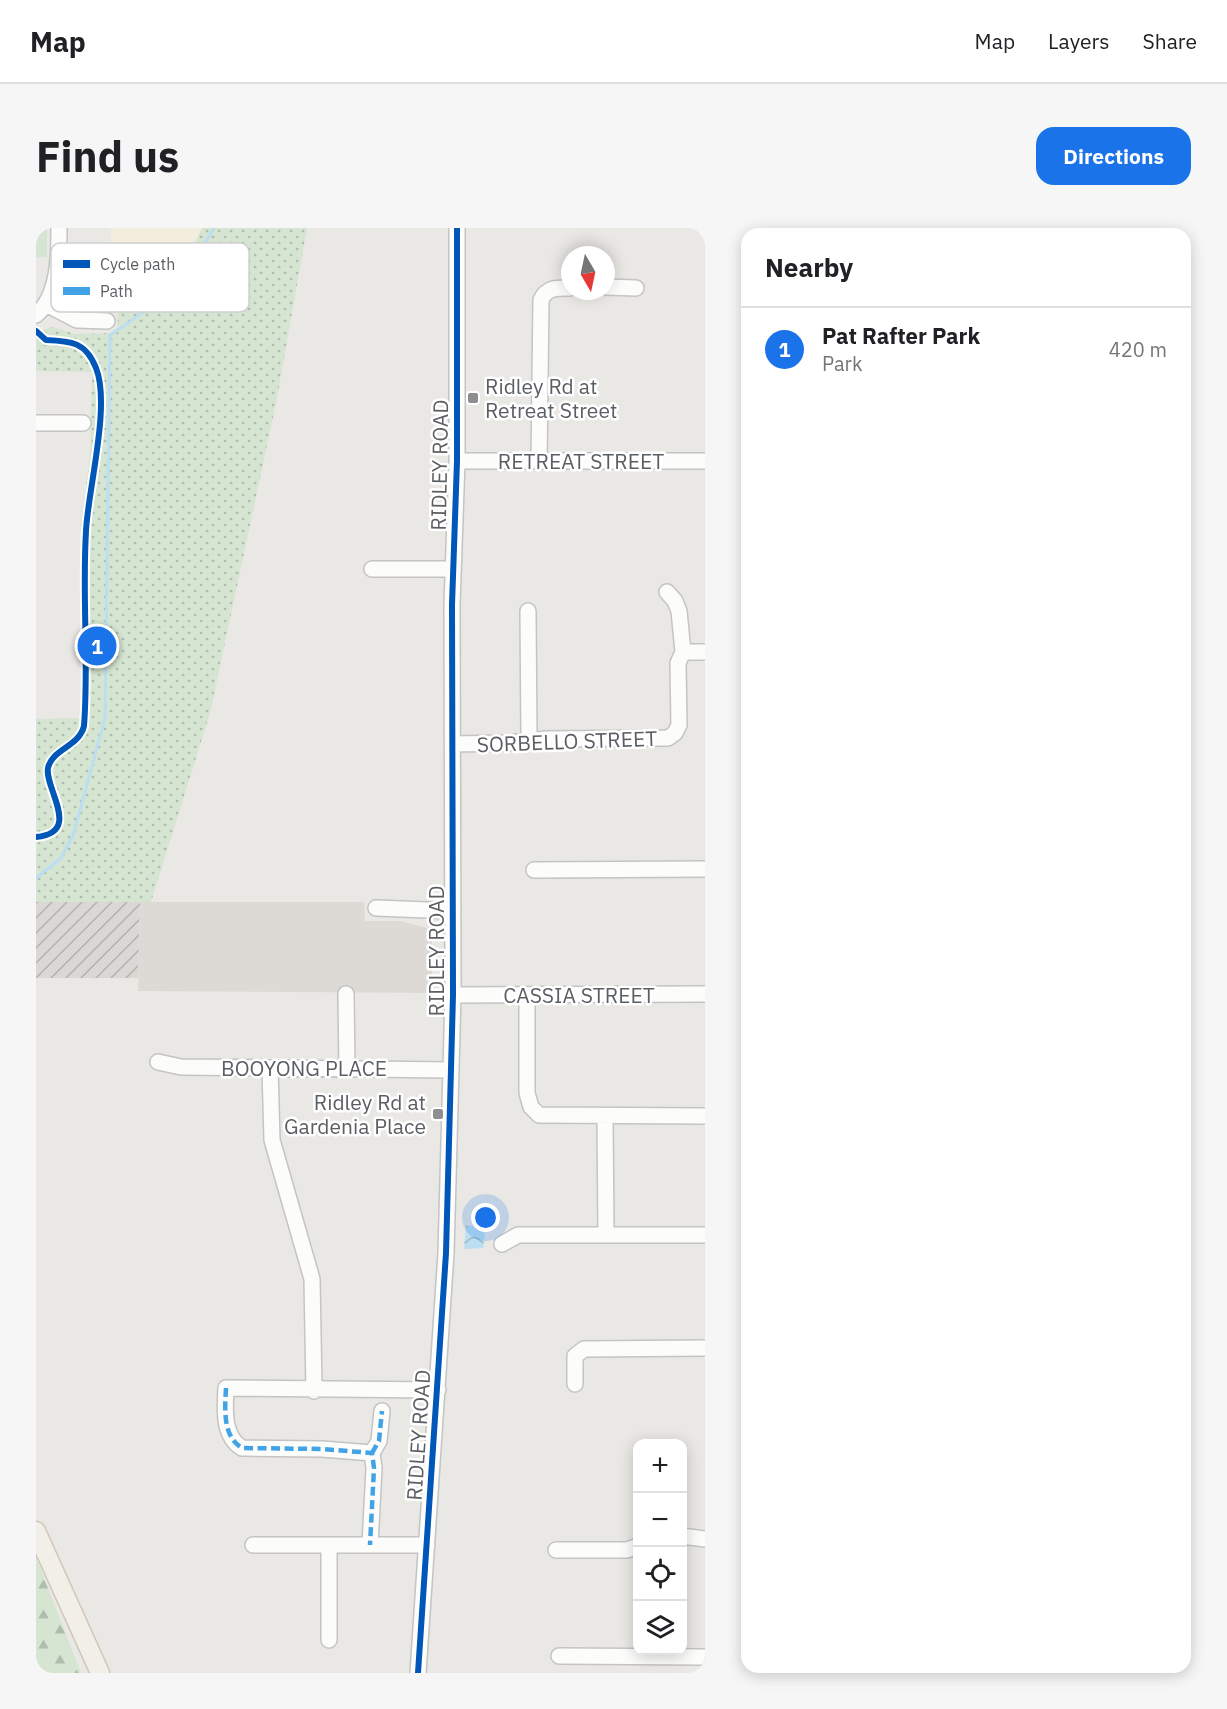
<!DOCTYPE html>
<meta charset="utf-8">
<style>
body{margin:0;font-family:"IBM Plex Sans",sans-serif;background:#f6f6f6;color:#202124}
.controls{position:absolute;right:18px;bottom:18px;display:grid;overflow:hidden;border-radius:12px;box-shadow:0 3px 15px #0003}
.controls button{width:54px;height:54px;display:grid;place-items:center;padding:0;border:0;border-bottom:2px solid #e0e0e0;background:#fff;color:#202124;font:30px sans-serif}
.compass{position:absolute;left:525px;top:18px;width:54px;height:54px;border-radius:50%;background:#fff;box-shadow:0 3px 15px #0003;rotate:171deg}
.you{position:absolute;left:450px;top:990px;width:21px;height:21px;margin:-15px;border:4px solid #fff;border-radius:50%;background:#1a73e8;box-shadow:0 0 0 9px #1a73e833}
.badge{display:grid;place-items:center;width:39px;height:39px;border-radius:50%;background:#1a73e8;color:#fff;font-size:20px;font-weight:700}
.pin{position:absolute;translate:-50% -50%;border:3px solid #fff;box-shadow:0 2px 6px #0006}
.list{margin:0;padding:0;list-style:none}
h2{display:flex;justify-content:space-between;align-items:center;height:78px;margin:0;padding:0 24px;font-size:26px}
h2 small{font-size:20px;font-weight:400;color:#757577}
.list li{display:grid;grid-template-columns:39px 1fr auto;gap:18px;align-items:center;box-sizing:border-box;height:84px;padding:0 24px;border-top:2px solid #e0e0e0}
.list b{display:block;font-size:22px;white-space:nowrap}
.list p{margin:0;font-size:20px;white-space:nowrap;color:#757577}
.list em{font-size:20px;font-style:normal;color:#757577}
.icon{flex:none;width:33px;height:33px;fill:none;stroke:currentColor;stroke-width:2;stroke-linecap:round;stroke-linejoin:round}
.map{position:relative;flex:none;width:669px;height:1445px;overflow:hidden;border-radius:18px}
header{display:flex;align-items:center;gap:36px;box-sizing:border-box;height:84px;padding:0 30px;background:#fff;border-bottom:2px solid #e0e0e0}
header strong{font-size:28px}
nav{display:flex;gap:33px;margin-inline-start:auto;font-size:21px}
.intro{display:flex;align-items:center;justify-content:space-between;box-sizing:border-box;height:144px;padding:0 36px}
h1{margin:0;font-size:42px}
.button{padding:15px 27px;border-radius:18px;background:#1a73e8;color:#fff;font-size:21px;font-weight:700}
main{display:flex;gap:36px;padding:0 36px}
aside{flex:1;background:#fff;border-radius:18px;box-shadow:0 3px 15px #0003}
.map>svg:first-child{display:block}
</style>
<header>
<strong>Map</strong>
<nav><a>Map</a><a>Layers</a><a>Share</a></nav>
</header>
<div class="intro"><h1>Find us</h1><a class="button">Directions</a></div>
<main>
<div class="map">
<svg width="669" height="1445" viewBox="0 0 669 1445">
<defs>
<pattern id="industrial-furrows" width="10" height="10" patternUnits="userSpaceOnUse" patternTransform="scale(1.5)"><rect width="10" height="10" fill="#dad7d5"/><path d="M-1 1l2-2M0 10L10 0M9 11l2-2" fill="none" stroke="#b4b2b0"/></pattern>
<pattern id="grass-dots" width="8" height="8" patternUnits="userSpaceOnUse" patternTransform="scale(1.5)"><rect width="8" height="8" fill="#d5e5d1"/><path d="M2 2h.1M6 6h.1" fill="none" stroke="#b0bdad" stroke-width="1.8" stroke-linecap="round"/></pattern>
<pattern id="forest-firs" width="22" height="20" patternUnits="userSpaceOnUse" patternTransform="scale(1.5)"><rect width="22" height="20" fill="#d5e5d1"/><path d="M5 1l3.5 6h-7zM16 11l3.5 6h-7z" fill="#b0bdad"/></pattern>
<pattern id="water-waves" width="16" height="10" patternUnits="userSpaceOnUse" patternTransform="scale(1.5)"><rect width="16" height="10" fill="#bbdef2"/><path d="M0 5q4-4 8 0t8 0" fill="none" stroke="#9bb7c7"/></pattern>
</defs>
<rect width="100%" height="100%" fill="#eae8e5"/>
<path fill="#f3edde" d="M75,0h91l-25,54 -36,27 -31,1z"/>
<path fill="url(#industrial-furrows)" d="M0,674h104l-2,76h-102z"/>
<path fill="#dddad5" d="M104,674h224l1,19h35l27,7 5,9v56l-294,-2z"/>
<path fill="url(#grass-dots)" d="M166,0h105l-30,170 -67,315 -59,189h-115v-183l45,-1v-196l9,-65 2,-85 -56,-1v-39l17,-5 22,7 42,-1 1,-23 23,-1 36,-27z"/>
<path fill="url(#forest-firs)" d="M0,1329l41,106 4,10h-45z"/>
<path fill="#d5e5d1" d="M0,0h11v29h-11z"/>
<path fill="url(#water-waves)" d="M445,997l4,11 -2,12 -19,1 2,-23z"/>
<g fill="none" stroke-linecap="round" stroke-linejoin="round">
<path stroke="#bbdef2" stroke-width="3" d="M0,650l24,-19 13,-23 32,-118 5,-383c48,-30 75,-57 104,-107"/>
<g stroke="#c4c4c5" stroke-width="18">
<path id="minor" d="M570,59l30,1
M10,76l31,16 30,1
M0,87c23,-19 23,-60 23,-87
M0,195h47
M421,233h248
M503,234l2,-162c6,-13 16,-12 29,-12
M336,341h81
M492,383l1,129
M647,424h22
M417,516l55,-1 38,-4 122,-1 7,-5 4,-8 -1,-62 5,-11 -4,-41 -4,-10 -8,-9
M498,642l171,-1
M340,680l77,3
M310,766l1,74
M417,767l252,-1
M491,767v98l4,14 8,8 166,1
M122,834l23,5 270,3
M234,840l2,72 40,139 2,112
M569,889l1,118
M466,1016l16,-9h187
M539,1156v-28l9,-7 121,-1
M336,1225l7,-12 3,-30
M646,1308l23,3
M217,1317h174
M293,1317v95
M334,1317l4,-77 -2,-15 -50,-4 -80,-1c-20,-12 -17,-40 -16,-60l212,2
M520,1322h71l11,-4
M523,1428l146,1
M382,1445l28,-420 7,-258 -1,-390 5,-144v-233"/>
</g>
<g stroke="#d0c6b5" stroke-width="21">
<path id="major" d="M0,1303l64,142"/>
</g>
<use href="#minor" stroke="#fcfcfb" stroke-width="15"/>
<use href="#major" stroke="#f1efe8" stroke-width="18"/>
<path stroke="#42a2e6" stroke-width="4.5" stroke-dasharray="9 4.5" stroke-linecap="butt" d="M190,1160c-1,20 -4,48 16,60l80,1 50,4 2,15 -4,77
M336,1225l7,-12 3,-30"/>
<g stroke="#fff" stroke-width="10">
<path id="cycleway" d="M0,103l10,9c25,1 40,2 50,28 15,37 -8,121 -10,163 -4,65 3,131 -2,195 -5,21 -32,23 -36,42 -4,20 35,65 -12,69
M382,1445l28,-420 7,-258 -1,-390 5,-144v-233"/>
</g>
<use href="#cycleway" stroke="#0057b8" stroke-width="6"/>
</g>
<g fill="#8d8e90" stroke="#fff" stroke-width="2">
<rect x="431" y="164" width="12" height="12" rx="3"/>
<rect x="396" y="880" width="12" height="12" rx="3"/>
</g>
<g text-anchor="middle" dominant-baseline="central" stroke-width="5" stroke-linejoin="round" paint-order="stroke">
<g font-size="21" fill="#5b5e62" stroke="#fff" text-anchor="start">
<text x="449" y="158">Ridley Rd at<tspan x="449" dy="24">Retreat Street</tspan></text>
<text x="390" y="874" text-anchor="end">Ridley Rd at<tspan x="390" dy="24">Gardenia Place</tspan></text>
</g>
<g font-size="21" fill="#5b5e62" stroke="#fff">
<text x="545" y="233">RETREAT STREET</text>
<text transform="translate(403 237) rotate(-89)">RIDLEY ROAD</text>
<text transform="translate(531 513) rotate(-2)">SORBELLO STREET</text>
<text transform="translate(400 723) rotate(-90)">RIDLEY ROAD</text>
<text x="543" y="767">CASSIA STREET</text>
<text x="268" y="840">BOOYONG PLACE</text>
<text transform="translate(382 1207) rotate(-86)">RIDLEY ROAD</text>
</g>
</g>
<rect x="15" y="15" width="198" height="69" rx="9" fill="#fff" stroke="#cecfd0" stroke-width="1.5"/>
<rect x="27" y="32" width="27" height="8" fill="#0057b8"/>
<rect x="27" y="59" width="27" height="8" fill="#42a2e6"/>
<g font-size="16" fill="#5b5e62">
<text x="64" y="42">Cycle path</text>
<text x="64" y="69">Path</text>
</g>
</svg>
<div class="controls">
<button>+</button>
<button>−</button>
<button><svg class="icon" aria-label="locate" viewBox="0 0 24 24"><circle cx="12" cy="12" r="6"/><path d="M12 2v4M12 18v4M2 12h4M18 12h4"/></svg></button>
<button><svg class="icon" aria-label="layers" viewBox="0 0 24 24"><path d="M12 4l9 5-9 5-9-5zM3 14l9 5 9-5"/></svg></button>
</div>
<svg class="compass" viewBox="-18 -18 36 36"><path d="M0-13l5 13h-10z" fill="#e53935"/><path d="M0 13l5-13h-10z" fill="#757577"/></svg>
<div class="you"></div>
<div class="pin badge" style="left:61px;top:418px">1</div>
</div>
<aside>
<h2>Nearby<small></small></h2>
<ul class="list">
<li><span class="badge">1</span><div><b>Pat Rafter Park</b><p>Park</p></div><em>420 m</em></li>
</ul>
</aside>
</main>
